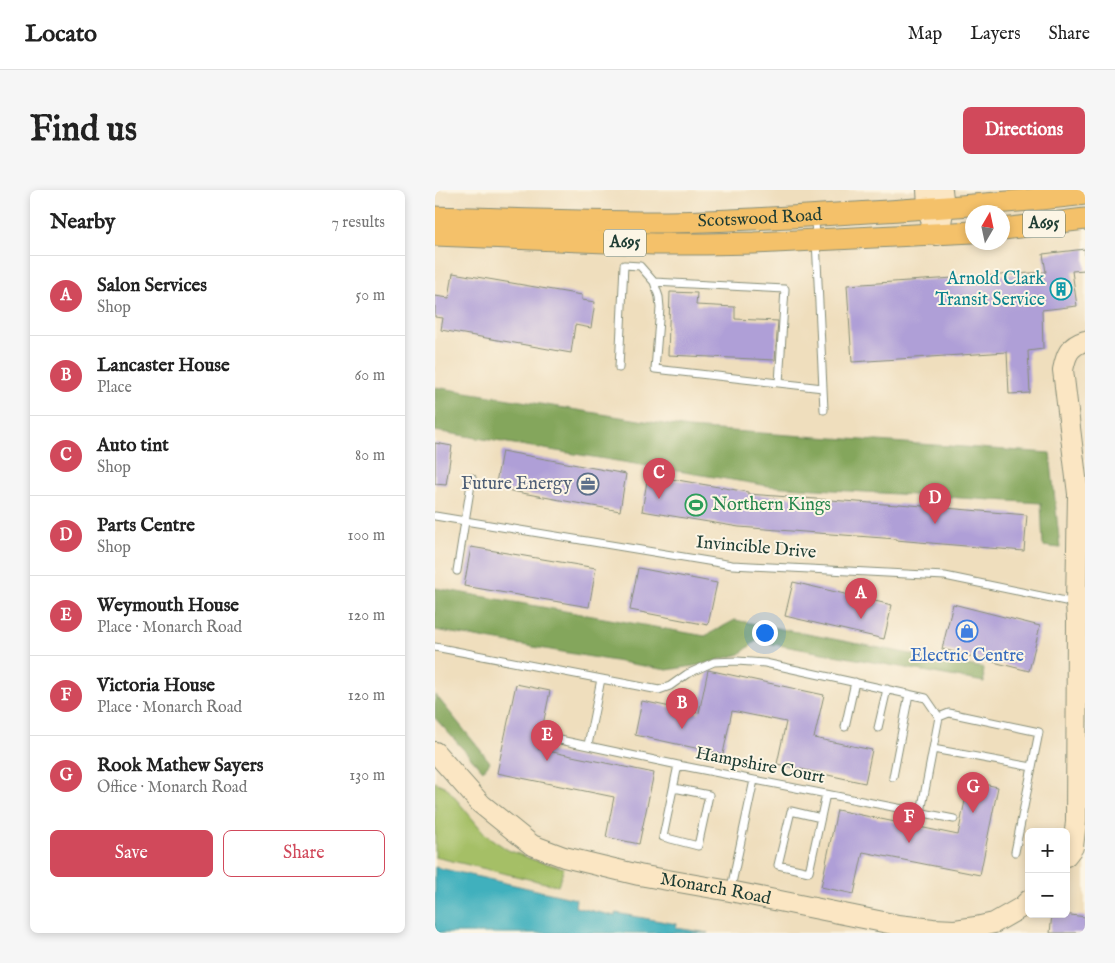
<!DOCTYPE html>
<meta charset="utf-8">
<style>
body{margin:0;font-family:"IM FELL English",serif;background:#f6f6f6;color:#222}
.controls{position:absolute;right:15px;bottom:15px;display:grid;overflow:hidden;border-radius:8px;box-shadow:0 2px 8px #0003}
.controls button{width:45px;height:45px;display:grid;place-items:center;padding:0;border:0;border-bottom:1px solid #e0e0e0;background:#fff;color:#222;font:25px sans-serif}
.compass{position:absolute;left:530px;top:15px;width:45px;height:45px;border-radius:50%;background:#fff;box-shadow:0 2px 8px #0003;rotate:9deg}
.you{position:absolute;left:329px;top:442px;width:18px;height:18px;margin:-12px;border:4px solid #fff;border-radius:50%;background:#1a73e8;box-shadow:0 0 0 8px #1a73e833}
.badge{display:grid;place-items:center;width:32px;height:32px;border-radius:50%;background:#d1495b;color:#fff;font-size:16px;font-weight:700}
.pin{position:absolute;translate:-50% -41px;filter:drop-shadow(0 1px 2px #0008)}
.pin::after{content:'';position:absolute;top:26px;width:18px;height:15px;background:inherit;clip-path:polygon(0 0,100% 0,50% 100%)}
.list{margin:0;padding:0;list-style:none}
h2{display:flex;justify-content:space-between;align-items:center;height:65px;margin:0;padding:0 20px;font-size:21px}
h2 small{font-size:16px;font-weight:400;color:#767676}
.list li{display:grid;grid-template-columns:32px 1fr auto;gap:15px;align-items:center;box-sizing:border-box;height:80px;padding:0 20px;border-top:1px solid #e0e0e0}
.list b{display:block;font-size:19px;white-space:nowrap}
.list p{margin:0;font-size:16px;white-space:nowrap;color:#767676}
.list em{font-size:16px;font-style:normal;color:#767676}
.actions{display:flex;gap:10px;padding:15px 20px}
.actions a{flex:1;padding:11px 0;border:1px solid #d1495b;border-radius:8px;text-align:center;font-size:18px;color:#d1495b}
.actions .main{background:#d1495b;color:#fff}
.map{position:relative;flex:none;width:650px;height:743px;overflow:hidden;border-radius:8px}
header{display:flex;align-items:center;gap:30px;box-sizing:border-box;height:70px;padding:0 25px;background:#fff;border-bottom:1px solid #e0e0e0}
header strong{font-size:24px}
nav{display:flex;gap:28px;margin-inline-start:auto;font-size:18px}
.intro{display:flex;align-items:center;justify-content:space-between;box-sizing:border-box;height:120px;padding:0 30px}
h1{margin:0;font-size:35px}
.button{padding:12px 22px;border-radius:8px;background:#d1495b;color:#fff;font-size:18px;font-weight:700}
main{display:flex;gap:30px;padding:0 30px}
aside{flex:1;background:#fff;border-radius:8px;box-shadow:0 2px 8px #0003}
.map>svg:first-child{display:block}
</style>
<header>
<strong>Locato</strong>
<nav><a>Map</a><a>Layers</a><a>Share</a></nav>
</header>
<div class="intro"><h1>Find us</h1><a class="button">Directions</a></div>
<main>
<aside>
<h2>Nearby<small>7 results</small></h2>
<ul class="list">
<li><span class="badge">A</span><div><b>Salon Services</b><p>Shop</p></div><em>50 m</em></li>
<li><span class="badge">B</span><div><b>Lancaster House</b><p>Place</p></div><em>60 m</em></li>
<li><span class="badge">C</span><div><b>Auto tint</b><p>Shop</p></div><em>80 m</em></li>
<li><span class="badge">D</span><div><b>Parts Centre</b><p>Shop</p></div><em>100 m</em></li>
<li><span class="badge">E</span><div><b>Weymouth House</b><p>Place · Monarch Road</p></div><em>120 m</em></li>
<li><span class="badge">F</span><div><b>Victoria House</b><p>Place · Monarch Road</p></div><em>120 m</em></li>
<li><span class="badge">G</span><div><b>Rook Mathew Sayers</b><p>Office · Monarch Road</p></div><em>130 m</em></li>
</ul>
<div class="actions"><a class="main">Save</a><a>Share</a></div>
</aside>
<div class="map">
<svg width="650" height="743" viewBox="0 0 650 743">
<rect width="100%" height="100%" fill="#fcf5e5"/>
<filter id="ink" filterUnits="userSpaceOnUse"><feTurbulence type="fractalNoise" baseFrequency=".02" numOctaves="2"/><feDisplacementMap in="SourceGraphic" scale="10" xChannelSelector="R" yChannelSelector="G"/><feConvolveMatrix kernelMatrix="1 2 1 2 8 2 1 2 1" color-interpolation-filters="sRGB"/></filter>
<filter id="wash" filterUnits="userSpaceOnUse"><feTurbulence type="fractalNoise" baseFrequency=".0096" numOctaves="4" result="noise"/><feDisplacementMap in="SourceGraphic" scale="20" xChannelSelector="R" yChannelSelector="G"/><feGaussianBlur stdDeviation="1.12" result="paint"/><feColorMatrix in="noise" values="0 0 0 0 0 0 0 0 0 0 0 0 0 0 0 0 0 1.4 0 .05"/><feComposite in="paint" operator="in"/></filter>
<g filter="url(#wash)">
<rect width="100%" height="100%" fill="#efdebd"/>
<path fill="#a5bf66" stroke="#627e4d" d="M0,592l11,5 40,48 22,15 26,10 30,8 -6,18 -123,-29z"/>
<path fill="#84a65b" stroke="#527248" d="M0,197l253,41 362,25 10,95 -17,-2 -2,-43 -272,-17 -334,-55z
M0,398l270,48 30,-16 248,48 1,14 -228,-41 -16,13 -40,11 -33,5 -232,-40z
M0,504l55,68 -7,9 -48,-53z"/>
<path fill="#41b0bd" stroke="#307678" d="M0,677l141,32 -1,8 40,9 1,-3 61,11 -1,4 32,5h-273z"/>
<g id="blocks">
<path fill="#af9fd7" d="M650,59v21l-13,1 5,35 -35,4 1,39 -15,2 2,42 -21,1 -2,-42 -155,10 -5,-77 199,-13 -3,-18z
M18,83l129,22v5l13,2 -4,26 -16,-3 -4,28 -130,-23 2,-12 -8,-1v-21l14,2z
M235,102l27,1 -1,12 39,2v12l43,2 -3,39 -107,-5z
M0,253l17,3 -6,39 -11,-1z
M67,261l124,23 -6,37 -125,-23z
M213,285l100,17v2l150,11 1,-1 128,11 -3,36 -128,-11v-1l-157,-12 -97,-16z
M36,357l125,21 -7,39 -125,-21z
M203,378l79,15 -9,42 -78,-15z
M358,392l99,23 -8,34 -99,-23z
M518,414l87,22 -11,45 -87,-22z
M273,480l116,25 -10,43 58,12 -7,33 -88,-19 9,-42 -54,-11 -9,43 -88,-19 7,-34 57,12z
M81,494l34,7 -12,58 116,24 -15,71 -33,-7 8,-40 -117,-24z
M534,591l29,6 -18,88 -117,-23 -9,42 -33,-7 16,-77 121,25z
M617,724h12l21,3v16h-35z"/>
</g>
</g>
<g filter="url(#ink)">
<use href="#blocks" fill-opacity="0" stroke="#878e78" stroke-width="1"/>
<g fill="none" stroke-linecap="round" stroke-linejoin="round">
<g stroke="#878e78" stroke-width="9">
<path id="lane" d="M380,28l9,192
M184,178l5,-103 16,1 14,16
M344,193l6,-94 -131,-7 5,15 1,11 -5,61 168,19
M0,326l297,49 213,11 130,27
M22,381l15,-93
M0,457l224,43 11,-4 17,-12 27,-12 23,-1 28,2 161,35 13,19 -18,95
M504,527l10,-4 90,19 -7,35
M410,537l10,-45
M443,538l9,-39
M125,550l118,25 276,54
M153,555l13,-66
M498,559l99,18 -17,85
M458,587l16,-83
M239,598l35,7 -11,51 -35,-9 15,-72
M386,628l-30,-7 -13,54 31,7 17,-78
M296,698l23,-108"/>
</g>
<g stroke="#878e78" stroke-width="22">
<g id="secondary">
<path d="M492,0c1,17 2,29 10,45"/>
<path d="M506,33l3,-16 -2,-17"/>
<path id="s1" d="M0,562l46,52 51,41 32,12 75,18 91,16 168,34 35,4 22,1 21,-3 18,-4 28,-16 7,-7"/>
<path d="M631,666l7,-9 3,-25 1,-203 -1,-16 2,-109 -15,-124c3,-15 6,-24 22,-29"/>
</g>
</g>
<g stroke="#878e78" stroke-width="23">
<g id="primary">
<path id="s2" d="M0,27c73,2 146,5 220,5 60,0 121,-4 181,-8 83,-5 166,-10 249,-20"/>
<path d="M568,39l82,-10"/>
<path d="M0,45l219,9h51l49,-1 219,-11"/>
</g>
</g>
<use href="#lane" stroke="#fff" stroke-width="7"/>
<use href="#secondary" stroke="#fbe6c3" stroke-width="20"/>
<use href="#primary" stroke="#f4c16a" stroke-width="21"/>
</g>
</g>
<defs>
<g id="building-ring" transform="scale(1.125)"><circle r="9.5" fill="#fcf5e5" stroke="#0f9aa8" stroke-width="1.5"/><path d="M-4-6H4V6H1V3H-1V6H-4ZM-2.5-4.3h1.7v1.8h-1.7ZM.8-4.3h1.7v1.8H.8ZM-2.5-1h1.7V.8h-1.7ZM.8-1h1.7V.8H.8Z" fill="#0f9aa8"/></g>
<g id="office-ring" transform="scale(1.125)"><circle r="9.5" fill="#fcf5e5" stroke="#5c6f8a" stroke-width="1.5"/><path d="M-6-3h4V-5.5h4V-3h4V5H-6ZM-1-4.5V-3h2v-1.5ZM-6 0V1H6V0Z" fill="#5c6f8a"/></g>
<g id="stadium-ring" transform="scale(1.125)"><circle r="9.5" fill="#fcf5e5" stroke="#2e9e5b" stroke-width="1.5"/><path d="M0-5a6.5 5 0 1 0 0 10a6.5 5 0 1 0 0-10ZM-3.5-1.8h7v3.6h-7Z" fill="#2e9e5b"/></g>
<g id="shop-ring" transform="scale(1.125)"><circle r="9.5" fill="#fcf5e5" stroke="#3f7fe0" stroke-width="1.5"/><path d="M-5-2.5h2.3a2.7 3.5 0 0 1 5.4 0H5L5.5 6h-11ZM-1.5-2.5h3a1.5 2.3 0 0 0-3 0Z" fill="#3f7fe0"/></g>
</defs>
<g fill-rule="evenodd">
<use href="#building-ring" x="626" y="99"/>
<use href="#office-ring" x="153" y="294"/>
<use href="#stadium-ring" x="261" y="315"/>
<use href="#shop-ring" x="532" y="441"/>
</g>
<g text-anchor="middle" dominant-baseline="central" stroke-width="4" stroke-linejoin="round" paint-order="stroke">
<g fill="#fcf5e5" stroke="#617469" stroke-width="1">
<rect x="588" y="20.5" width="42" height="27" rx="4"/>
<rect x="169" y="39.5" width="42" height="27" rx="4"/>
</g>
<g font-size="16" font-weight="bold" fill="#1f3d34">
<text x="609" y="34">A695</text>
<text x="190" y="53">A695</text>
</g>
<g font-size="18" fill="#1f3d34" stroke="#fcf5e5">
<text stroke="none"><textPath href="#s2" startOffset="325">Scotswood Road</textPath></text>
<text transform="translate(321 358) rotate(5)">Invincible Drive</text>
<text transform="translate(325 576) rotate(11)">Hampshire Court</text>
<text stroke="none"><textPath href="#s1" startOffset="324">Monarch Road</textPath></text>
</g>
<g font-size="18" fill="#0d838f" stroke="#fcf5e5" text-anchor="end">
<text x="610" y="89">Arnold Clark<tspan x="610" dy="21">Transit Service</tspan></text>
</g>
<g font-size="18" fill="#4e5e75" stroke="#fcf5e5" text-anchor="end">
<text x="137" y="294">Future Energy</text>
</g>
<g font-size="18" fill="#27864d" stroke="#fcf5e5" text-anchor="start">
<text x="277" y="315">Northern Kings</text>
</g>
<g font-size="18" fill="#366cbe" stroke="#fcf5e5">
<text x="532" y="466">Electric Centre</text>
</g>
</g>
</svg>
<div class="controls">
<button>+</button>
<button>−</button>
</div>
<svg class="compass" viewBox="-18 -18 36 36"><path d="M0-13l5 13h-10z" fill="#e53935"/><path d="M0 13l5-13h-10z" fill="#767676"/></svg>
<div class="you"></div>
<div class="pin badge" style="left:426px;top:429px">A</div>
<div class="pin badge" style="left:247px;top:539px">B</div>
<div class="pin badge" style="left:224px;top:309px">C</div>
<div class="pin badge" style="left:500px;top:334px">D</div>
<div class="pin badge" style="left:112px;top:571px">E</div>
<div class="pin badge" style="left:474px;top:653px">F</div>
<div class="pin badge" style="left:538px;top:623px">G</div>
</div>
</main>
